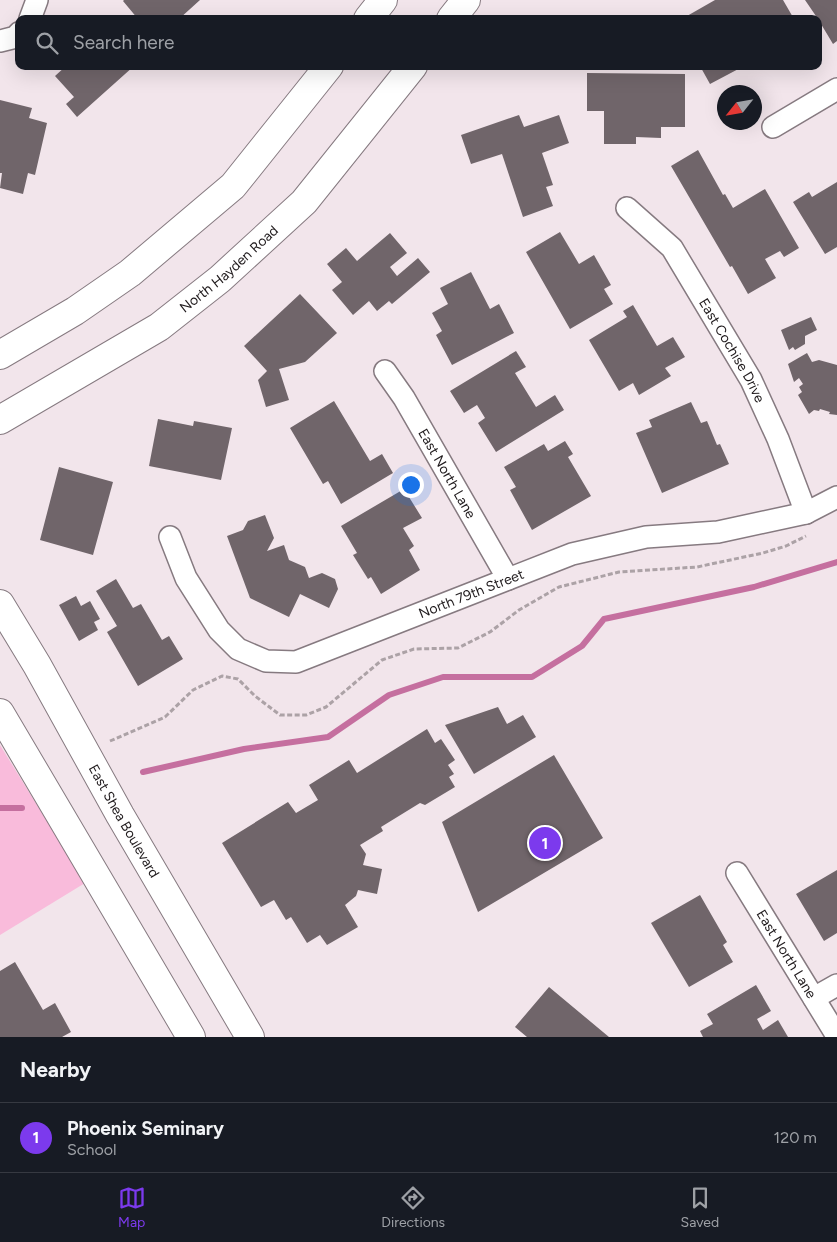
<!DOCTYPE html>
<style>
body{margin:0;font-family:Figtree,sans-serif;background:#242831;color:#f1f3f6}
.compass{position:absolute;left:717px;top:85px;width:45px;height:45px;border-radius:50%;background:#171b24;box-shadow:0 5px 20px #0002;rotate:239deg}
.you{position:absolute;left:410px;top:484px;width:18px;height:18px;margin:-12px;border:4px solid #fff;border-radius:50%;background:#1a73e8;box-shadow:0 0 0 8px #1a73e833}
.badge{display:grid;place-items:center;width:32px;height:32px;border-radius:50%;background:#7c3aed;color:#fff;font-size:16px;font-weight:700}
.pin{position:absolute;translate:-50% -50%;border:2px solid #fff;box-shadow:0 1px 5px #0006}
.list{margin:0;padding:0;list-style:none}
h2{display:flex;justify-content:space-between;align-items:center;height:65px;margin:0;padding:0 20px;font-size:21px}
h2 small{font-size:16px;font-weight:400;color:#9ea1a6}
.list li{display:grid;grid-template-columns:32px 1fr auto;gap:15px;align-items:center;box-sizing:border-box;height:70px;padding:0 20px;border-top:1px solid #363941}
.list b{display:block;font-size:19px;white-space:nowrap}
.list p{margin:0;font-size:16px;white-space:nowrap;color:#9ea1a6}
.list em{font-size:16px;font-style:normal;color:#9ea1a6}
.icon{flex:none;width:28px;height:28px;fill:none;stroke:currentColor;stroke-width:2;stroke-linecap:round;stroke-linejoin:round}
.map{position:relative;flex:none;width:837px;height:1037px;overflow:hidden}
.search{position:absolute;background:#171b24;box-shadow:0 5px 20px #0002;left:15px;right:15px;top:15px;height:55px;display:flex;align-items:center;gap:12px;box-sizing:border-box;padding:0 18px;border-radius:10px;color:#9ea1a6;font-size:19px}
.sheet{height:135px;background:#171b24}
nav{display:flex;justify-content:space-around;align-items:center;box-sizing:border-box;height:70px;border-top:1px solid #363941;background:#171b24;font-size:14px;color:#9ea1a6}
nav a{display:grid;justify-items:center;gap:2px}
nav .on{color:#7c3aed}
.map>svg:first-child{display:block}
</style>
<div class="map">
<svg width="837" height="1037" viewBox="0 0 837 1037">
<rect width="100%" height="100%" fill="#f2e5eb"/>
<path fill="#f9bbdb" d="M0,745l85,138 -85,52z"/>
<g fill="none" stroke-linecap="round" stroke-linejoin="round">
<path stroke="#c56f9f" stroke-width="6" d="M143,772l101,-23 84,-12 61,-42 54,-18h89l50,-31 22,-27 150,-32 83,-25
M0,808h22"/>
</g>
<path fill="#70656a" d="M124,0h76l-21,19h-41l-15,-18z
M715,0h68l11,19h-106l-1,-3z
M805,0h32v41l-4,3 -15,-25z
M66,66h68l-57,51 -11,-13 8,-7 -19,-21z
M700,66h44l-34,18z
M587,73l98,1v53h-24v11l-25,-1v7h-32v-33h-17z
M0,100l32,8 -3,10 18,5 -12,52 -7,-2 -5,21 -23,-6 2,-15h-2z
M519,115l5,12 35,-12 10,28 -27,10 11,32 -7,2 7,19 -30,11 -21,-63 -31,10 -10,-29z
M698,150l25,45 2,-1 8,14 32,-19 34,59 -15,9 -4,-6 -15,8 11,19 -28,16 -16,-28 -2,1 -59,-101z
M837,182v65l-12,7 -32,-52 16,-10 3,5z
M560,232l19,32 15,-9 17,30 -7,4 9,15 -43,25 -44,-77z
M390,233l17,20 -17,14 7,9 21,-18 12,14 -38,32 -3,-3 -12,10 -8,-10 -16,14 -21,-25 10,-8 -15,-18 19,-16 11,13z
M471,272l19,37 9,-5 15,29 -62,32 -16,-30 6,-4 -10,-18 16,-9 -8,-16z
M300,294l37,39 -32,29 -26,7 10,31 -23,7 -8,-27 9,-9 -23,-25z
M633,305l24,41 16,-9 12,20 -20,11 6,8 -32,19 -6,-12 -14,8 -30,-51 38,-23 -4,-6z
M811,317l6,13 -12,6v8l-10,6 -2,-3 -4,3 -8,-20z
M516,351l10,16 -11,6 21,34 19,-12 9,15 -68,42 -18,-29 7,-5 -8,-13 -13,8 -14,-22z
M807,353l5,9 7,-2 18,5v50l-8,-1 1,-2 -10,-3 -1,2 -5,-1 -5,4 -11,-19 4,-3 -3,-5 4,-3 -4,-6 -5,4 -6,-18z
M334,401l36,60 12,-7 11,19 -52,31 -13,-23 -5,3 -33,-56z
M691,402l10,21 6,-2 10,24 3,-1 9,20 -67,29 -26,-60 16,-6 -3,-7z
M158,419l35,7 1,-5 38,7 -11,52 -72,-14z
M565,441l8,13 -5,3 23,39 -59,34 -22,-40 6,-3 -12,-20 40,-23 4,7z
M59,467l54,15 -20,73 -53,-15z
M404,489l18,29 -19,10 11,18 -5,4 11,20 -39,24 -10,-17 -3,2 -15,-24 4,-2 -16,-27z
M265,515l9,23 -7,13 17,-6 5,15 16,7 4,11 13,-5 13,6 3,10 -9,19 -29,-14 -11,23 -39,-19 -23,-62 16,-6 5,-9z
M116,579l17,29 8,-4 21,36 7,-4 14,23 -45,27 -31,-54 10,-6 -21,-35z
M76,596l5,10 9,-5 10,18 -6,3 4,8 -19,11 -20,-36z
M498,707l9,17 16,-9 13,22 -62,37 -29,-49z
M427,729l8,14 6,-4 14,21 -7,5 6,9 -5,3 6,10 -30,18 -5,-2 -39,24 2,4 -23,14 6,9 -3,11 19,4 -5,25 -19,-4 -2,6 -11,9 13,22 -31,18 -7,-10 -13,8 -16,-26 -5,3 -12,-20 -13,7 -39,-64 66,-41 8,11 22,-13 -9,-15 40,-25 8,13z
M554,755l49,83 -125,74 -36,-90z
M837,870v63l-13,8 -28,-47z
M700,895l27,47 -4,3 10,17 -44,25 -38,-64z
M15,962l28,48 12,-7 16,29 -9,5h-62v-66z
M756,985l15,26 -14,8 6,11 15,-10 10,17h-85l-3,-6 13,-7 -6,-10z
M549,987l60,50h-82l-12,-10z"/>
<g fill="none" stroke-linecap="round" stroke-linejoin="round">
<g stroke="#867a80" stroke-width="24">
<g id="minor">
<path d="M30,19l7,-19"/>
<path d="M0,41l16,-4 3,-4"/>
<path d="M773,127l64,-38"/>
<path id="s1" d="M627,208l45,40 79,132 27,59 28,74"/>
<path id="s2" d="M385,371l19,27 104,181"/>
<path id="s3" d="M170,537l16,41 33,52 19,19 28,12 30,1 276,-108 74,-17 72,-5 88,-19 31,-16"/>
<path id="s4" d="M737,873l100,163"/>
<path d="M814,998l23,-13"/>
</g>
</g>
<g stroke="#867a80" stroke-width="30">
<g id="secondary">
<path d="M368,19l15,-19"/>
<path d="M451,19l15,-19"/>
<path d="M0,355l75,-44 55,-38 103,-87 96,-120"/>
<path id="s5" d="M0,420l159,-93 61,-48 84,-77 109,-136"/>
</g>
</g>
<g stroke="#867a80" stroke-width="30">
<g id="primary">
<path id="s6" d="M0,604l37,61 83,150 130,222"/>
<path d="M0,713l191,324"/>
</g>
</g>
<path stroke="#aca2a6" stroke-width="3" stroke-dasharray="5 2.5" stroke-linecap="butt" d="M110,741l55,-24 28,-27 29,-14 16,3 17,17 25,19h26l20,-8 56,-47 32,-11 44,-1 32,-16 29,-22 40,-23 60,-15 78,-5 66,-14 23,-7 20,-10"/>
<use href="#minor" stroke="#fff" stroke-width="21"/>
<use href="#secondary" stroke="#fff" stroke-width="28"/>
<use href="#primary" stroke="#fff" stroke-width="28"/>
</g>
<g text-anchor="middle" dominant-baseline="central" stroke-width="4.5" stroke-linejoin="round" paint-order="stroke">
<g font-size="14" fill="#1f1a1c" stroke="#fff">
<text stroke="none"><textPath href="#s5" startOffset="275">North Hayden Road</textPath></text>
<text stroke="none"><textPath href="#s1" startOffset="179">East Cochise Drive</textPath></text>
<text stroke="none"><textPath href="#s2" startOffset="120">East North Lane</textPath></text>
<text stroke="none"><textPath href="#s3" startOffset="381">North 79th Street</textPath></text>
<text stroke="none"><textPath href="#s6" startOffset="250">East Shea Boulevard</textPath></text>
<text stroke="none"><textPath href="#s4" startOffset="95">East North Lane</textPath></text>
</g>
</g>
</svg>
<svg class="compass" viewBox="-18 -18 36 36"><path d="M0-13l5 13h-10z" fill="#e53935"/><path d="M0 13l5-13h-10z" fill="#9ea1a6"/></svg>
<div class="you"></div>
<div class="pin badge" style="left:545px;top:843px">1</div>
<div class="search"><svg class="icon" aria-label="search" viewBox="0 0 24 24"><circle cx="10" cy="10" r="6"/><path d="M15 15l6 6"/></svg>Search here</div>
</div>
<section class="sheet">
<h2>Nearby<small></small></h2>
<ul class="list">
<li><span class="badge">1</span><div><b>Phoenix Seminary</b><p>School</p></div><em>120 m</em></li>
</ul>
</section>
<nav>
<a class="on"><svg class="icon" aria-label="map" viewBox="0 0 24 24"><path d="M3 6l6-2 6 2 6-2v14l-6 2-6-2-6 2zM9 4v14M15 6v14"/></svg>Map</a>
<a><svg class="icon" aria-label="directions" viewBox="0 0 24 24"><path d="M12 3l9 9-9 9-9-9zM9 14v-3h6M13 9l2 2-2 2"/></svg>Directions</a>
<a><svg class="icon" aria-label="saved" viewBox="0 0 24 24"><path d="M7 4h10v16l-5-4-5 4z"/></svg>Saved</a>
</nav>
